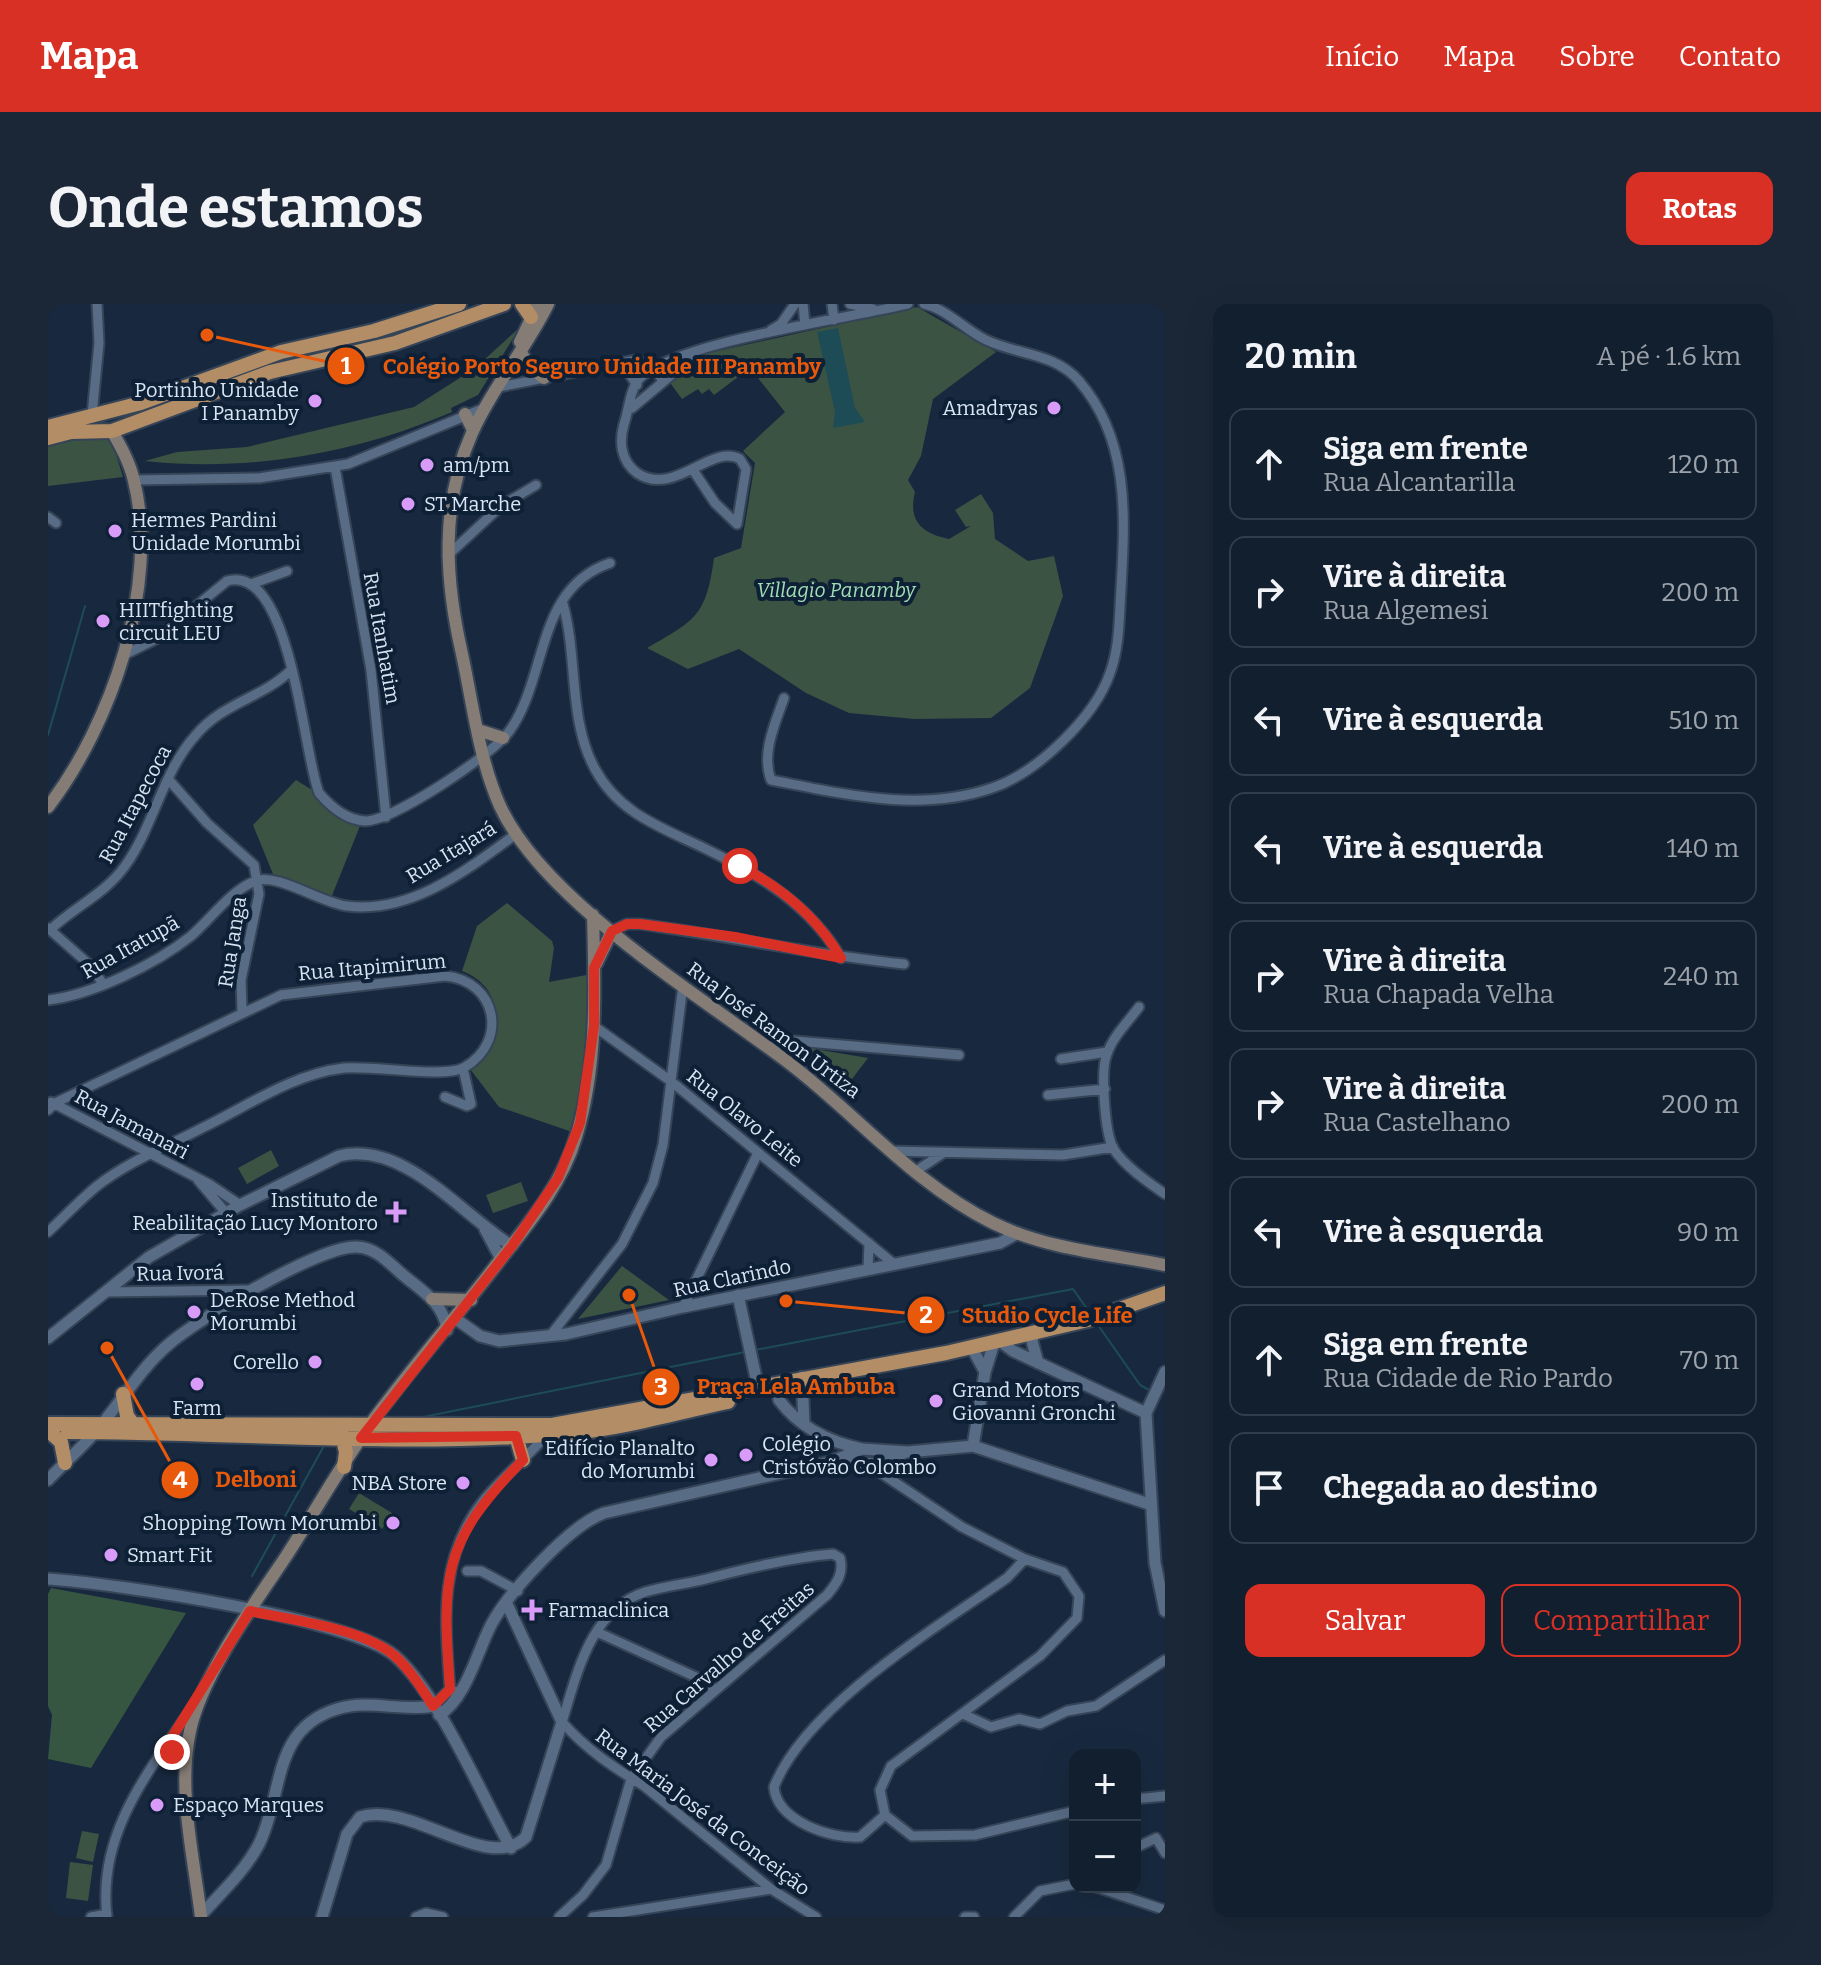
<!DOCTYPE html>
<html lang="pt">
<meta charset="utf-8">
<style>
body{margin:0;font-family:Bitter,serif;background:#1b2737;color:#f1f3f6}
.controls{position:absolute;right:24px;bottom:24px;display:grid;overflow:hidden;border-radius:16px;box-shadow:0 8px 32px #0002}
.controls button{width:72px;height:72px;display:grid;place-items:center;padding:0;border:0;border-bottom:2px solid #313d4b;background:#121f2f;color:#f1f3f6;font:40px sans-serif}
.stop{position:absolute;width:24px;height:24px;margin:-18px;border:6px solid #d93025;border-radius:50%;background:#fff}
.stop.end{background:#d93025;border-color:#fff;box-shadow:0 2px 8px #0008}
.list{margin:0;padding:0;list-style:none}
h2{display:flex;justify-content:space-between;align-items:center;height:104px;margin:0;padding:0 32px;font-size:34px}
h2 small{font-size:26px;font-weight:400;color:#9ca2aa}
.list li{display:grid;grid-template-columns:52px 1fr auto;gap:24px;align-items:center;box-sizing:border-box;height:112px;margin:0 16px 16px;padding:0 16px;border:2px solid #313d4b;border-radius:16px}
.list b{display:block;font-size:30px;white-space:nowrap}
.list p{margin:0;font-size:26px;white-space:nowrap;color:#9ca2aa}
.list em{font-size:26px;font-style:normal;color:#9ca2aa}
.actions{display:flex;gap:16px;padding:24px 32px}
.actions a{flex:1;padding:18px 0;border:2px solid #d93025;border-radius:16px;text-align:center;font-size:28px;color:#d93025}
.actions .main{background:#d93025;color:#fff}
.icon{flex:none;width:44px;height:44px;fill:none;stroke:currentColor;stroke-width:2;stroke-linecap:round;stroke-linejoin:round}
.map{position:relative;flex:none;width:1117px;height:1613px;overflow:hidden;border-radius:16px}
header{display:flex;align-items:center;gap:48px;box-sizing:border-box;height:112px;padding:0 40px;background:#d93025;color:#fff}
header strong{font-size:38px}
nav{display:flex;gap:44px;margin-inline-start:auto;font-size:28px}
.intro{display:flex;align-items:center;justify-content:space-between;box-sizing:border-box;height:192px;padding:0 48px}
h1{margin:0;font-size:56px}
.button{padding:20px 36px;border-radius:16px;background:#d93025;color:#fff;font-size:28px;font-weight:700}
main{display:flex;gap:48px;padding:0 48px}
aside{flex:1;background:#121f2f;border-radius:16px;box-shadow:0 8px 32px #0002}
.map>svg:first-child{display:block}
</style>
<header>
<strong>Mapa</strong>
<nav><a>Início</a><a>Mapa</a><a>Sobre</a><a>Contato</a></nav>
</header>
<div class="intro"><h1>Onde estamos</h1><a class="button">Rotas</a></div>
<main>
<div class="map">
<svg width="1117" height="1613" viewBox="0 0 1117 1613">
<rect width="100%" height="100%" fill="#18293f"/>
<path fill="#3b5343" d="M869,3l79,45 -63,47 -12,57 -13,24 7,12c-7,29 6,41 34,47l22,-13 -5,1 -11,-17 26,-16 12,19 2,26 33,22 26,-5 9,40 -33,92 -39,30 -76,1 -66,-6 -43,-20 -67,-44 -51,20 -41,-21c49,-28 59,-32 67,-90l27,-10 14,-85 -12,-12 42,-39 -35,-44 -36,27 -5,-6 -7,5 -4,-5 -16,10 -14,-19 31,-25z
M472,23l-42,68 -27,13 1,4c-98,42 -201,60 -307,49l32,-9 70,-5 167,-40 60,-38z
M51,132l13,5 11,36 -75,9v-41z
M248,476l66,41 -31,77 -58,-24 -20,-49z
M459,599l45,38 2,7 -5,34 43,-8 -7,100 -10,59 -76,-26 -29,-38c32,-28 39,-80 -8,-98l15,-45z
M753,743l8,1 59,10 -26,34 -43,-36z
M223,846l8,16 -32,18 -9,-16z
M473,878l7,19 -35,12 -7,-18z
M574,962l47,34 -91,19z
M311,1189l33,20 -10,16 -33,-20z
M34,1527l17,3 -6,28 -17,-4z
M22,1558l23,3 -5,36 -22,-3z"/>
<path fill="#365641" d="M3,1284l135,25 -95,155 -43,-9 4,-44 -4,-9v-112z"/>
<path fill="#1e4c56" d="M790,24l17,80 10,14 -32,6 2,-16 -18,-80z"/>
<g fill="none" stroke-linecap="round" stroke-linejoin="round">
<path stroke="#1e4c56" stroke-width="2" d="M0,431l37,-129
M1050,1021l42,60 11,6
M707,1046l318,-61 17,24
M370,1114l327,-66
M204,1272l73,-132"/>
<g stroke="#364457" stroke-width="13">
<path id="minor" d="M755,0l2,21
M784,0l2,16
M802,0l23,5
M723,26l10,-6 14,-20
M573,58l16,23
M451,83l137,-27 18,7 9,14
M584,104l62,-52
M44,111l7,-72 -2,-39
M287,163l36,203 15,147
M645,166l22,33 22,21
M86,176l125,-2 89,-14 139,-57
M0,213l8,6
M689,220l9,-55 -6,-10c-29,-16 -66,39 -103,14 -16,-12 -18,-31 -13,-49 5,-14 6,-36 16,-46 35,-36 212,-60 268,-74
M399,252l54,-50 35,-21
M203,280l36,-13
M515,300c15,53 5,116 32,165 24,45 68,59 111,80 54,26 104,56 135,109
M74,352l34,-17 71,-58c64,-19 76,173 92,212 11,13 27,27 46,28 28,0 125,-65 143,-88 41,-55 26,-144 102,-170
M736,394c-9,26 -23,55 -13,82 73,14 148,33 221,8 45,-15 103,-71 118,-115 10,-27 9,-56 11,-84 4,-73 9,-149 -42,-208 -24,-28 -61,-26 -93,-41 -21,-10 -39,-31 -62,-36
M121,476l38,43 47,42 5,29 -18,86 1,30
M0,624l43,38 12,18
M2,626c24,-23 55,-36 75,-64 29,-40 37,-93 70,-130 28,-34 68,-38 96,-66
M564,627l15,-7h13c88,12 175,31 264,40
M0,696c44,-5 108,-36 143,-64 21,-18 38,-44 64,-55 21,-9 66,22 92,25 64,8 120,-36 169,-72
M1091,703c-11,15 -26,29 -32,47 -7,16 -2,78 6,94 10,17 36,35 52,46
M546,722l78,56 222,182
M719,743l28,-6 164,14
M1013,755l46,-7
M1000,791l57,-6
M397,793l22,9 4,-2 -8,-36
M3,798l158,82 31,21
M0,806l7,-7 226,-108 164,-19c53,5 63,66 20,91 -20,12 -92,-2 -121,1 -51,6 -95,37 -140,59 -36,19 -75,34 -107,59 -17,14 -33,31 -49,46
M843,847l172,4 50,-8
M868,867l27,-18
M150,876l28,33
M820,965l1,-26
M58,988l146,-2
M635,1003l75,-154
M502,1032l72,-92 31,-61 10,-38 20,-160
M815,1161l18,8 81,54 63,32 38,13 16,24 -2,22 -37,38 -149,110 -11,24 5,25 27,21 63,-1 100,-24
M419,1267h14l37,20
M549,1328l112,51 5,8
M410,1389l-8,-4c-5,-68 -12,-131 33,-188 19,-24 44,-43 64,-67
M385,1402l17,-17
M915,1410l28,13 28,-8 21,5 27,-13 29,-5 69,-46
M113,1451l18,-1 7,10
M1087,1495l30,-3
M837,1511l-25,22c-30,2 -83,-16 -86,-50 31,-80 163,-160 233,-209l18,-19
M1087,1544l21,-10 9,15
M1048,1583l69,23
M43,1613l16,-3
M59,1613c-10,-84 42,-146 87,-212
M368,1613l10,-4 17,4
M511,1613l24,-22 23,-30 25,-86 30,-42 166,-142c10,-12 17,-22 13,-37l-7,-4c-39,3 -89,15 -127,25 -20,5 -41,7 -61,13 -55,18 -68,82 -83,130 25,28 51,45 82,64l127,103 45,28
M545,1613l178,-28
M917,1613h9
M966,1613l26,-26 35,-7"/>
</g>
<g stroke="#364457" stroke-width="15">
<path id="tertiary" d="M437,925l16,30
M690,991l20,92
M408,1015l24,17 19,5 67,-7 117,-27 317,-64 18,-10
M986,1029l-2,8 6,22
M0,1034l101,-81 91,-52 99,-49c64,-16 122,58 173,90
M952,1037l13,10 133,62
M924,1044l13,24
M1117,1068l-19,41 9,150 10,48
M754,1073l2,47
M735,1077l-5,5 1,14c21,28 50,42 83,49
M925,1142l12,-74 9,-29
M789,1156l37,4 30,-11
M0,1176c18,-19 39,-37 55,-57 22,-27 39,-56 66,-79 29,-25 153,-100 188,-97 20,1 32,16 46,28 19,16 41,28 44,55
M0,1275c64,4 305,40 347,77 43,37 87,140 116,192
M391,1411c27,-16 38,-63 52,-90 17,-32 79,-100 113,-112l226,-51 32,-13 46,3 65,-6 176,58
M153,1611c20,-22 44,-44 58,-71 25,-50 12,-115 78,-135 33,-10 64,3 96,-3
M274,1613l25,-83 13,-17c51,-17 128,58 166,20l36,-115 -55,-118"/>
</g>
<g stroke="#364457" stroke-width="16">
<path id="secondary" d="M500,0c-22,45 -56,84 -76,129 -32,72 -27,147 -10,221 11,51 17,105 38,152 44,96 205,193 289,257 68,52 126,122 204,160 53,26 115,31 172,42
M472,38l18,-38
M474,50l7,12 15,12
M417,110l8,16
M430,426l25,8
M0,503c63,-82 112,-222 86,-326 -4,-18 -13,-34 -22,-50
M548,660l16,-33
M384,995l39,1
M153,1613c-7,-59 -24,-127 -11,-186 11,-54 64,-127 95,-173 32,-49 60,-101 95,-147 39,-52 81,-100 120,-151 30,-38 62,-76 76,-123 22,-71 19,-149 17,-222"/>
</g>
<g stroke="#364457" stroke-width="18">
<path id="primary" d="M474,0l9,13
M0,123l93,-24 140,-51 93,-21 85,-27
M0,134l23,-6 41,-1 158,-59 125,-29 109,-39
M75,1090l4,22 9,12
M0,1120l504,1 394,-72 142,-33 77,-27
M20,1128c170,0 342,17 511,0 50,-5 100,-20 149,-30
M293,1128l5,20 -2,15
M3,1129l10,9 4,21
M468,1132l7,24"/>
</g>
<use href="#minor" stroke="#586c85" stroke-width="9"/>
<use href="#tertiary" stroke="#586c85" stroke-width="11"/>
<use href="#secondary" stroke="#867c76" stroke-width="12"/>
<use href="#primary" stroke="#b38d66" stroke-width="14"/>
</g>
<g fill="none" stroke-linecap="round" stroke-linejoin="round">
<path stroke="#d93025" stroke-width="10" d="M124,1448l-11,3 89,-144c41,9 114,17 146,46 15,14 26,32 37,49l17,-17c-8,-112 -9,-146 73,-229l-7,-24 -155,2 151,-192 46,-68 22,-55 14,-97v-58l18,-37 15,-7h13l95,13 106,21c-24,-41 -59,-70 -101,-92"/>
</g>
<g fill="#d89bf8" stroke="#0e2035" stroke-width="3">
<circle cx="267" cy="97" r="8"/>
<circle cx="1006" cy="104" r="8"/>
<circle cx="379" cy="161" r="8"/>
<circle cx="360" cy="200" r="8"/>
<circle cx="67" cy="227" r="8"/>
<circle cx="55" cy="317" r="8"/>
<path d="M344 896h8v8h8v8h-8v8h-8v-8h-8v-8h8z"/>
<circle cx="146" cy="1008" r="8"/>
<circle cx="267" cy="1058" r="8"/>
<circle cx="149" cy="1080" r="8"/>
<circle cx="888" cy="1097" r="8"/>
<circle cx="698" cy="1151" r="8"/>
<circle cx="663" cy="1156" r="8"/>
<circle cx="415" cy="1179" r="8"/>
<circle cx="345" cy="1219" r="8"/>
<circle cx="63" cy="1251" r="8"/>
<path d="M480 1294h8v8h8v8h-8v8h-8v-8h-8v-8h8z"/>
<circle cx="109" cy="1501" r="8"/>
</g>
<g text-anchor="middle" dominant-baseline="central" stroke-width="8" stroke-linejoin="round" paint-order="stroke">
<g font-size="20" fill="#d9e5f4" stroke="#0e2035" text-anchor="start">
<text x="251" y="86" text-anchor="end">Portinho Unidade<tspan x="251" dy="23">I Panamby</tspan></text>
<text x="990" y="104" text-anchor="end">Amadryas</text>
<text x="395" y="161">am/pm</text>
<text x="376" y="200">ST Marche</text>
<text x="83" y="216">Hermes Pardini<tspan x="83" dy="23">Unidade Morumbi</tspan></text>
<text x="71" y="306">HIITfighting<tspan x="71" dy="23">circuit LEU</tspan></text>
<text x="330" y="896" text-anchor="end">Instituto de<tspan x="330" dy="23">Reabilitação Lucy Montoro</tspan></text>
<text x="162" y="996">DeRose Method<tspan x="162" dy="23">Morumbi</tspan></text>
<text x="251" y="1058" text-anchor="end">Corello</text>
<text x="904" y="1086">Grand Motors<tspan x="904" dy="23">Giovanni Gronchi</tspan></text>
<text x="149" y="1104" text-anchor="middle">Farm</text>
<text x="714" y="1140">Colégio<tspan x="714" dy="23">Cristóvão Colombo</tspan></text>
<text x="647" y="1144" text-anchor="end">Edifício Planalto<tspan x="647" dy="23">do Morumbi</tspan></text>
<text x="399" y="1179" text-anchor="end">NBA Store</text>
<text x="329" y="1219" text-anchor="end">Shopping Town Morumbi</text>
<text x="79" y="1251">Smart Fit</text>
<text x="500" y="1306">Farmaclinica</text>
<text x="125" y="1501">Espaço Marques</text>
</g>
<g font-size="20" font-style="italic" fill="#a1ddb5" stroke="#0e2035">
<text x="788" y="286">Villagio Panamby</text>
</g>
<g font-size="20" fill="#d9e5f4" stroke="#0e2035">
<text transform="translate(334 334) rotate(80)">Rua Itanhatim</text>
<text transform="translate(87 500) rotate(-62)">Rua Itapecoca</text>
<text transform="translate(403 548) rotate(-31)">Rua Itajará</text>
<text transform="translate(184 638) rotate(-81)">Rua Janga</text>
<text transform="translate(82 643) rotate(-29)">Rua Itatupã</text>
<text transform="translate(324 663) rotate(-5)">Rua Itapimirum</text>
<text transform="translate(726 726) rotate(37)">Rua José Ramon Urtiza</text>
<text transform="translate(697 814) rotate(39)">Rua Olavo Leite</text>
<text transform="translate(84 820) rotate(28)">Rua Jamanari</text>
<text transform="translate(132 969) rotate(-1)">Rua Ivorá</text>
<text transform="translate(684 974) rotate(-12)">Rua Clarindo</text>
<text transform="translate(681 1353) rotate(-41)">Rua Carvalho de Freitas</text>
<text transform="translate(655 1508) rotate(37)">Rua Maria José da Conceição</text>
</g>
</g>
<path fill="none" stroke="#e8590c" stroke-width="3" d="M159 31L298 62M738 997L878 1011M581 991L613 1083M59 1044L132 1176"/>
<g fill="#e8590c" stroke="#0e2035" stroke-width="3">
<circle cx="159" cy="31" r="8"/>
<circle cx="738" cy="997" r="8"/>
<circle cx="581" cy="991" r="8"/>
<circle cx="59" cy="1044" r="8"/>
<circle cx="298" cy="62" r="20"/>
<circle cx="878" cy="1011" r="20"/>
<circle cx="613" cy="1083" r="20"/>
<circle cx="132" cy="1176" r="20"/>
</g>
<g font-size="24" text-anchor="middle" font-weight="bold" fill="#fff">
<text x="298" y="70">1</text>
<text x="878" y="1019">2</text>
<text x="613" y="1091">3</text>
<text x="132" y="1184">4</text>
</g>
<g font-size="22" text-anchor="middle" font-weight="bold" fill="#e8590c" stroke="#0e2035" stroke-width="8" stroke-linejoin="round" paint-order="stroke">
<text x="554" y="70">Colégio Porto Seguro Unidade III Panamby</text>
<text x="999" y="1019">Studio Cycle Life</text>
<text x="748" y="1090">Praça Lela Ambuba</text>
<text x="208" y="1183">Delboni</text>
</g>
</svg>
<div class="controls">
<button>+</button>
<button>−</button>
</div>
<div class="stop" style="left:692px;top:562px"></div>
<div class="stop end" style="left:124px;top:1448px"></div>
</div>
<aside>
<h2>20 min<small>A pé · 1.6 km</small></h2>
<ul class="list">
<li><svg class="icon" aria-label="ahead" viewBox="0 0 24 24"><path d="M12 20V5M6 11l6-6 6 6"/></svg><div><b>Siga em frente</b><p>Rua Alcantarilla</p></div><em>120 m</em></li>
<li><svg class="icon" aria-label="right" viewBox="0 0 24 24"><path d="M7 20v-9h11M14 6l5 5-5 5"/></svg><div><b>Vire à direita</b><p>Rua Algemesi</p></div><em>200 m</em></li>
<li><svg class="icon" aria-label="left" viewBox="0 0 24 24"><path d="M17 20v-9H6M10 6l-5 5 5 5"/></svg><div><b>Vire à esquerda</b></div><em>510 m</em></li>
<li><svg class="icon" aria-label="left" viewBox="0 0 24 24"><path d="M17 20v-9H6M10 6l-5 5 5 5"/></svg><div><b>Vire à esquerda</b></div><em>140 m</em></li>
<li><svg class="icon" aria-label="right" viewBox="0 0 24 24"><path d="M7 20v-9h11M14 6l5 5-5 5"/></svg><div><b>Vire à direita</b><p>Rua Chapada Velha</p></div><em>240 m</em></li>
<li><svg class="icon" aria-label="right" viewBox="0 0 24 24"><path d="M7 20v-9h11M14 6l5 5-5 5"/></svg><div><b>Vire à direita</b><p>Rua Castelhano</p></div><em>200 m</em></li>
<li><svg class="icon" aria-label="left" viewBox="0 0 24 24"><path d="M17 20v-9H6M10 6l-5 5 5 5"/></svg><div><b>Vire à esquerda</b></div><em>90 m</em></li>
<li><svg class="icon" aria-label="ahead" viewBox="0 0 24 24"><path d="M12 20V5M6 11l6-6 6 6"/></svg><div><b>Siga em frente</b><p>Rua Cidade de Rio Pardo</p></div><em>70 m</em></li>
<li><svg class="icon" aria-label="arrive" viewBox="0 0 24 24"><path d="M6 21V4h12l-3 4 3 4H6"/></svg><div><b>Chegada ao destino</b></div></li>
</ul>
<div class="actions"><a class="main">Salvar</a><a>Compartilhar</a></div>
</aside>
</main>
